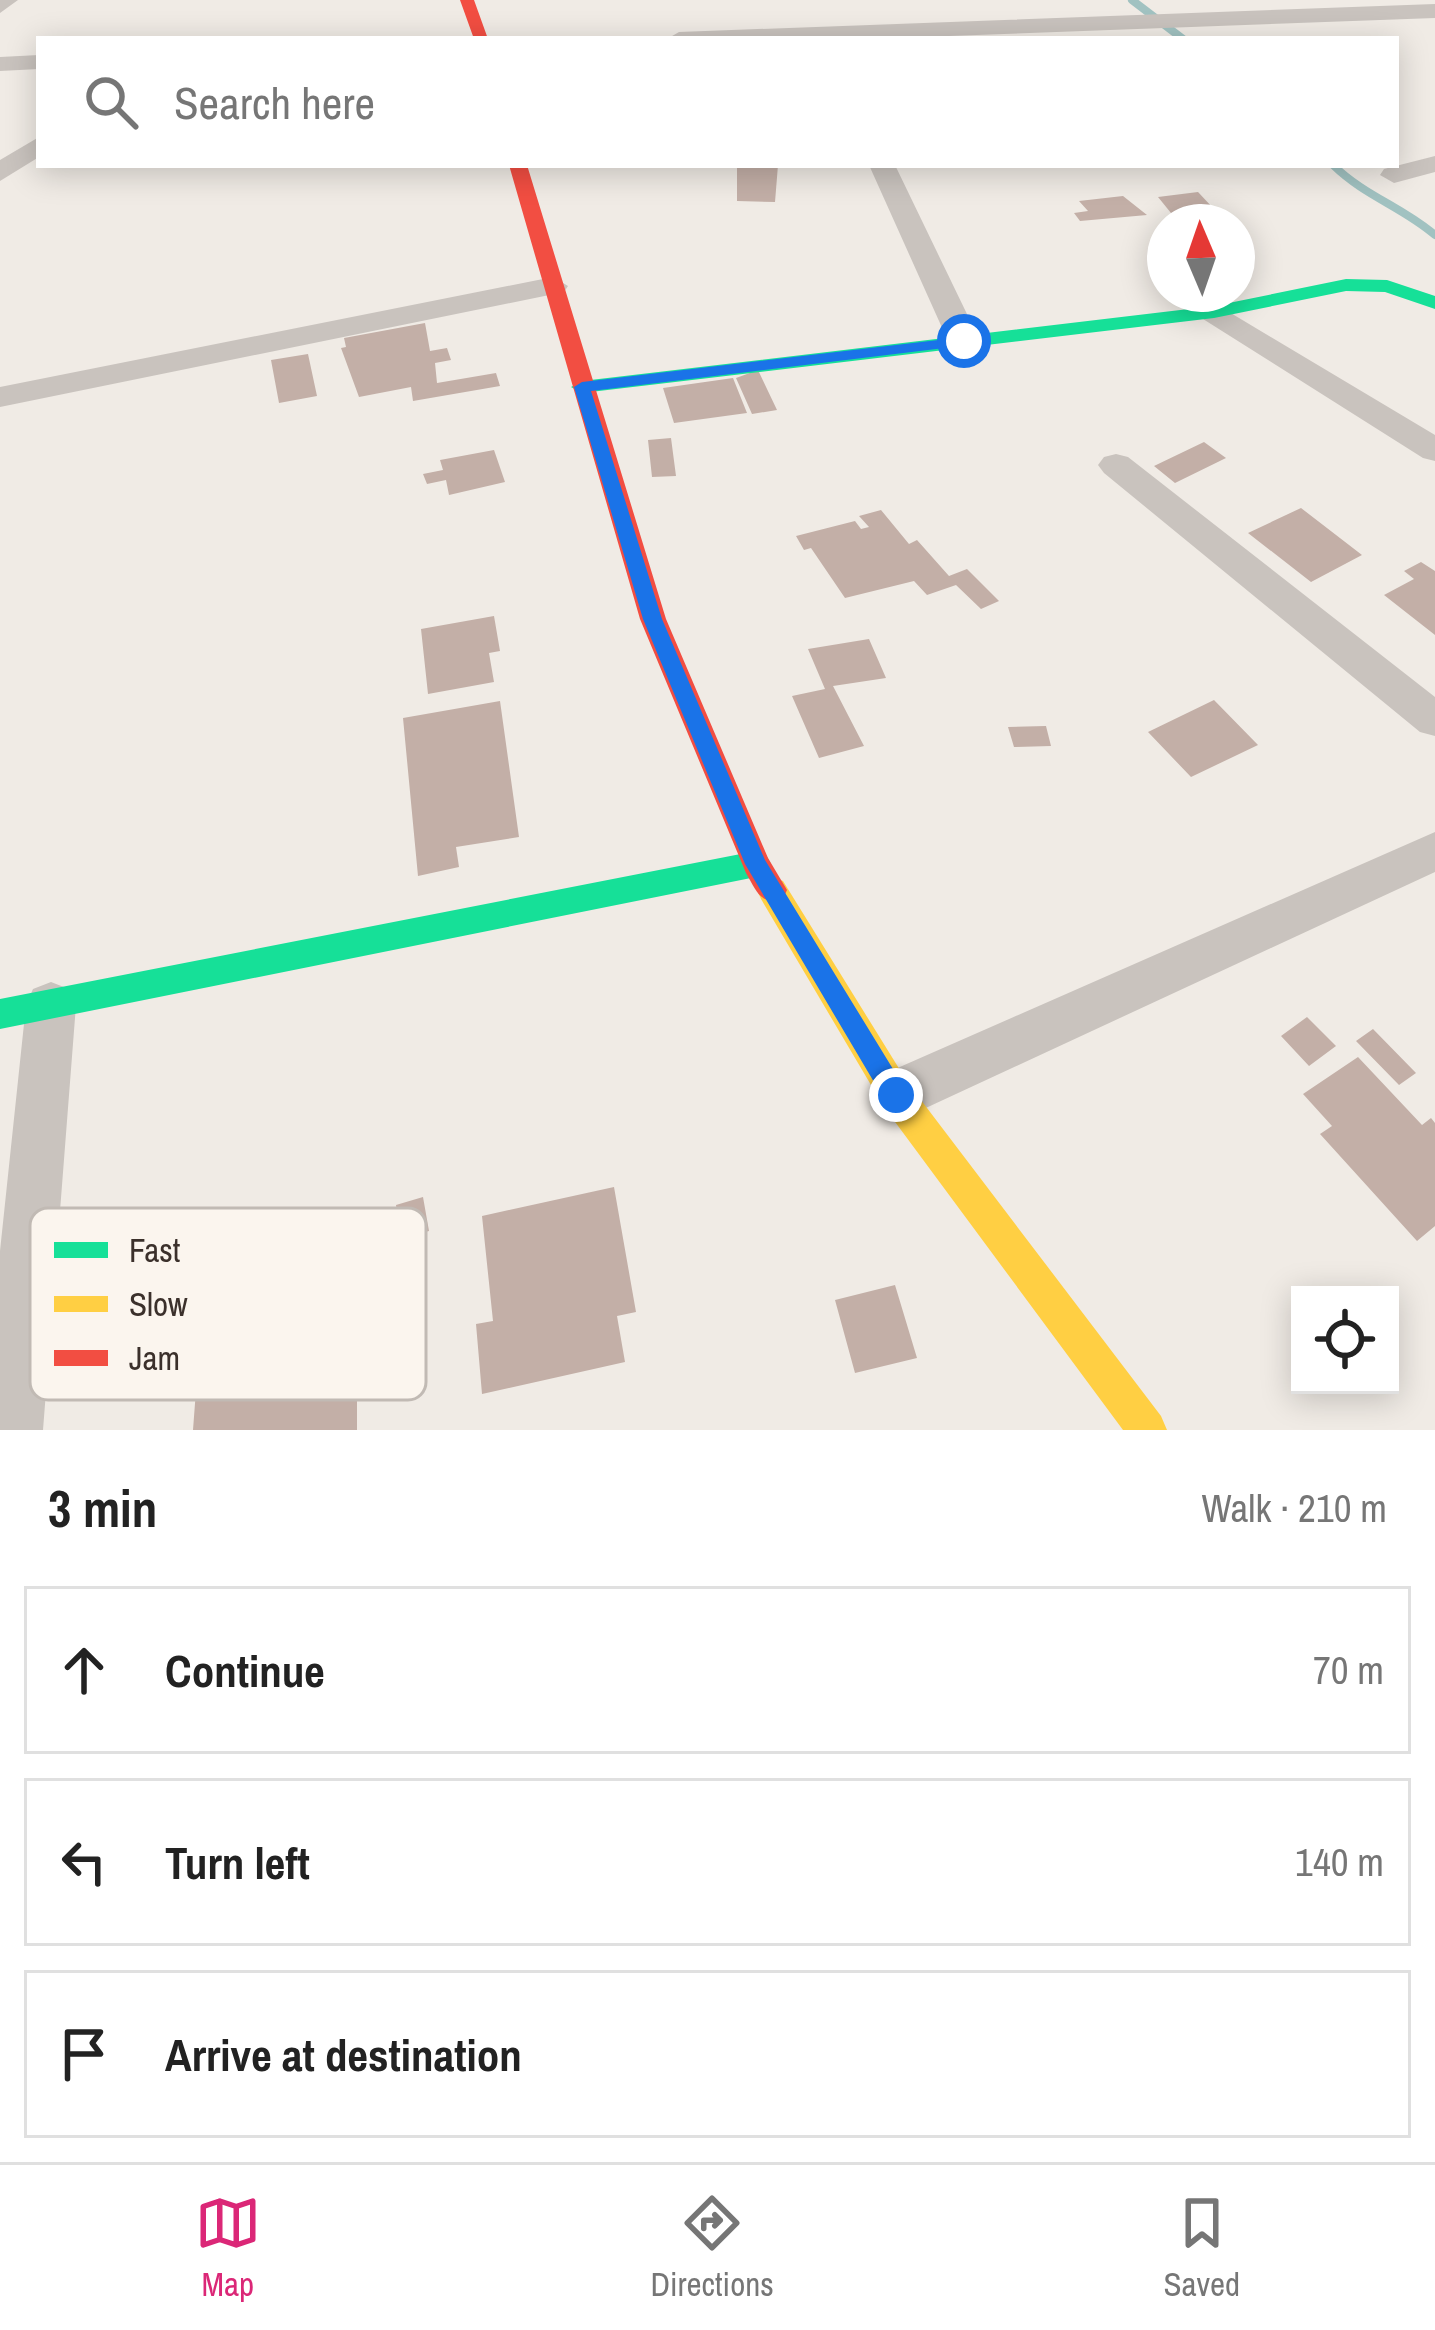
<!DOCTYPE html>
<meta charset="utf-8">
<style>
body{margin:0;font-family:"Archivo Narrow",sans-serif;background:#f2f2f2;color:#222}
.controls{position:absolute;right:36px;bottom:36px;display:grid;overflow:hidden;border-radius:0px;box-shadow:0 6px 30px #0003}
.controls button{width:108px;height:108px;display:grid;place-items:center;padding:0;border:0;border-bottom:3px solid #e0e0e0;background:#fff;color:#222;font:60px sans-serif}
.compass{position:absolute;left:1147px;top:204px;width:108px;height:108px;border-radius:50%;background:#fff;box-shadow:0 6px 30px #0003;rotate:358deg}
.stop{position:absolute;width:36px;height:36px;margin:-27px;border:9px solid #1a73e8;border-radius:50%;background:#fff}
.stop.end{background:#1a73e8;border-color:#fff;box-shadow:0 3px 12px #0008}
.list{margin:0;padding:0;list-style:none}
h2{display:flex;justify-content:space-between;align-items:center;height:156px;margin:0;padding:0 48px;font-size:51px}
h2 small{font-size:39px;font-weight:400;color:#767676}
.list li{display:grid;grid-template-columns:78px 1fr auto;gap:36px;align-items:center;box-sizing:border-box;height:168px;margin:0 24px 24px;padding:0 24px;border:3px solid #e0e0e0;border-radius:0px}
.list b{display:block;font-size:45px;white-space:nowrap}
.list em{font-size:39px;font-style:normal;color:#767676}
.icon{flex:none;width:66px;height:66px;fill:none;stroke:currentColor;stroke-width:2;stroke-linecap:round;stroke-linejoin:round}
.map{position:relative;flex:none;width:1435px;height:1430px;overflow:hidden}
.search{position:absolute;background:#fff;box-shadow:0 6px 30px #0003;left:36px;right:36px;top:36px;height:132px;display:flex;align-items:center;gap:30px;box-sizing:border-box;padding:0 42px;border-radius:0px;color:#767676;font-size:45px}
.sheet{height:732px;background:#fff}
nav{display:flex;justify-content:space-around;align-items:center;box-sizing:border-box;height:168px;border-top:3px solid #e0e0e0;background:#fff;font-size:33px;color:#767676}
nav a{display:grid;justify-items:center;gap:6px}
nav .on{color:#db2777}
.map>svg:first-child{display:block}
</style>
<div class="map">
<svg width="1435" height="1430" viewBox="0 0 1435 1430">
<rect width="100%" height="100%" fill="#f0ebe5"/>
<g fill="none" stroke-linecap="round" stroke-linejoin="round">
<path stroke="#a1c2c1" stroke-width="8" d="M1132,0l51,39
M1333,165c33,32 68,41 102,70"/>
</g>
<path fill="#c3afa7" d="M737,165h41l-3,37 -38,-1z
M1198,192l15,16 -42,5 -13,-16z
M1123,196l24,19 -67,6 -6,-8 14,-2 -9,-10z
M425,323l5,28 17,-3 4,12 -16,3 2,20 59,-10 4,13 -87,15 -2,-14 -52,10 -18,-49 5,-1 -2,-9z
M308,354l9,42 -38,7 -8,-43z
M758,370l19,40 -25,4 -16,-36z
M733,378l14,35 -73,10 -11,-35z
M671,438l5,38 -24,1 -4,-37z
M1204,442l22,16 -51,25 -21,-17z
M494,450l11,32 -56,13 -3,-15 -19,4 -4,-10 20,-4 -3,-10z
M1301,508l61,47 -51,27 -63,-49z
M881,510l28,34 8,-4 32,36 18,-7 32,32 -18,8 -25,-24 -29,10 -13,-14 -69,17 -34,-50 -7,2 -8,-14 59,-15 6,8 8,-2 -10,-11z
M1421,562l14,9v64l-51,-40 30,-16 -10,-8z
M494,616l6,35 -11,2 5,29 -66,12 -7,-65z
M869,639l17,39 -53,8 31,60 -45,12 -27,-62 33,-7 -17,-40z
M1214,700l44,45 -67,32 -43,-45z
M500,701l19,136 -63,10 3,20 -41,9 -15,-158z
M1046,726l5,20 -37,1 -6,-20z
M1307,1017l29,29 -27,20 -28,-30z
M1373,1029l43,44 -17,12 -43,-44z
M1358,1057l64,68 9,-7 4,5v103l-18,15 -97,-107 12,-8 -29,-32z
M614,1187l22,125 -19,4 8,46 -143,32 -6,-70 17,-3 -11,-105z
M423,1197l6,34 -29,8 -4,-34z
M895,1285l22,73 -62,15 -20,-73z
M357,1303v127h-164l6,-80 35,-6v-17z"/>
<g fill="none" stroke-linecap="round" stroke-linejoin="round">
<path fill="#c9c3be" fill-rule="evenodd" d="M0,0h18l-18,13z
M1435,4v14l-569,21h-199l12,-7z
M39,55v14l-39,2v-14z
M39,137v20l-39,24v-21z
M1435,156v16l-41,11 -14,-8 4,-6z
M869,165h26l85,176 -5,7 -11,2 -16,-9z
M553,277l15,9 -4,6 -564,115v-20z
M1214,303l221,132v26l-12,-3 -220,-139 -4,-7z
M1116,454l12,3 307,240v39l-15,-4 -316,-259 -6,-8 6,-8z
M1435,832v40l-520,241 -19,7 -19,-7 -7,-18 7,-18z
M51,982l18,7 7,16 -33,425h-43v-179l26,-246 7,-16z"/>
<path fill="#16e098" fill-rule="evenodd" d="M1346,279l41,1 48,16v13l-50,-17 -39,-1 -132,27 -632,75 -11,-6 11,-6 632,-75z
M756,851l10,4 5,9 -5,9 -10,4 -756,152v-30z"/>
<path fill="#ffcf43" fill-rule="evenodd" d="M772,877l11,4 125,202 253,333 6,14h-44l-239,-323 -123,-208 -4,-9 4,-9z"/>
<path fill="#f24e42" fill-rule="evenodd" d="M460,0h14l14,39h-14z
M509,165h18l139,454 102,239 19,32 -4,9c-22,8 -27,-9 -37,-26l-106,-254z"/>
</g>
<path fill="#1a73e8" d="M964,337l5,8 -378,46 71,228 103,241 139,227v17l-8,3 -9,-3 -142,-240 -102,-245 -69,-232 8,-5z"/>
<rect x="30" y="1208" width="396" height="192" rx="18" fill="#fbf5ee" stroke="#c1bab4" stroke-width="3"/>
<rect x="54" y="1242" width="54" height="16" fill="#16e098"/>
<rect x="54" y="1296" width="54" height="16" fill="#ffcf43"/>
<rect x="54" y="1350" width="54" height="16" fill="#f24e42"/>
<g font-size="33" fill="#3b302b">
<text x="129" y="1262">Fast</text>
<text x="129" y="1316">Slow</text>
<text x="129" y="1370">Jam</text>
</g>
</svg>
<div class="controls">
<button><svg class="icon" aria-label="locate" viewBox="0 0 24 24"><circle cx="12" cy="12" r="6"/><path d="M12 2v4M12 18v4M2 12h4M18 12h4"/></svg></button>
</div>
<svg class="compass" viewBox="-18 -18 36 36"><path d="M0-13l5 13h-10z" fill="#e53935"/><path d="M0 13l5-13h-10z" fill="#767676"/></svg>
<div class="stop" style="left:964px;top:341px"></div>
<div class="stop end" style="left:896px;top:1095px"></div>
<div class="search"><svg class="icon" aria-label="search" viewBox="0 0 24 24"><circle cx="10" cy="10" r="6"/><path d="M15 15l6 6"/></svg>Search here</div>
</div>
<section class="sheet">
<h2>3 min<small>Walk · 210 m</small></h2>
<ul class="list">
<li><svg class="icon" aria-label="ahead" viewBox="0 0 24 24"><path d="M12 20V5M6 11l6-6 6 6"/></svg><div><b>Continue</b></div><em>70 m</em></li>
<li><svg class="icon" aria-label="left" viewBox="0 0 24 24"><path d="M17 20v-9H6M10 6l-5 5 5 5"/></svg><div><b>Turn left</b></div><em>140 m</em></li>
<li><svg class="icon" aria-label="arrive" viewBox="0 0 24 24"><path d="M6 21V4h12l-3 4 3 4H6"/></svg><div><b>Arrive at destination</b></div></li>
</ul>
</section>
<nav>
<a class="on"><svg class="icon" aria-label="map" viewBox="0 0 24 24"><path d="M3 6l6-2 6 2 6-2v14l-6 2-6-2-6 2zM9 4v14M15 6v14"/></svg>Map</a>
<a><svg class="icon" aria-label="directions" viewBox="0 0 24 24"><path d="M12 3l9 9-9 9-9-9zM9 14v-3h6M13 9l2 2-2 2"/></svg>Directions</a>
<a><svg class="icon" aria-label="saved" viewBox="0 0 24 24"><path d="M7 4h10v16l-5-4-5 4z"/></svg>Saved</a>
</nav>
